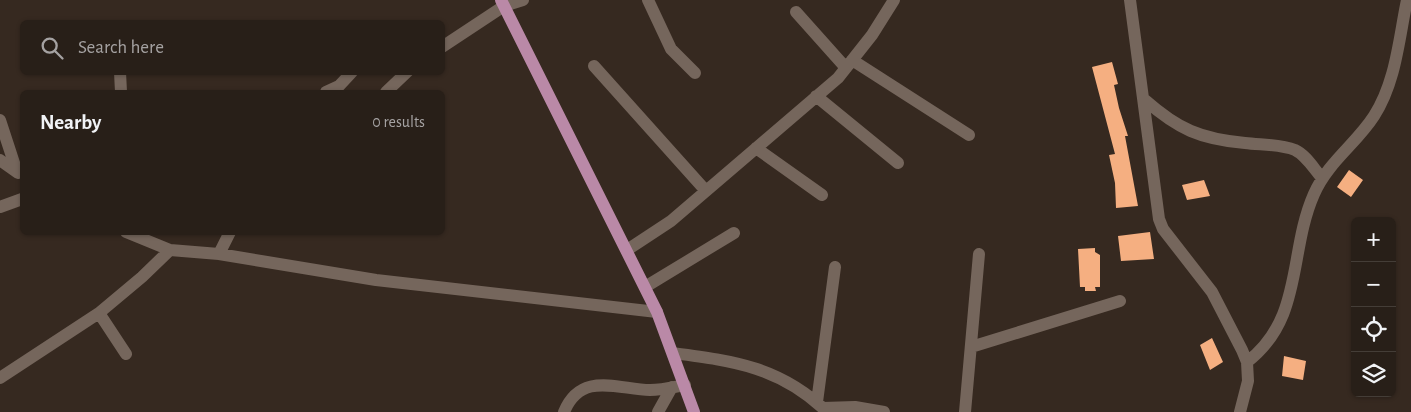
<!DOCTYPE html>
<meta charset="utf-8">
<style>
body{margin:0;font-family:"Alegreya Sans",sans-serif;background:#342c25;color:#f1f3f6}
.controls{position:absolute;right:15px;bottom:15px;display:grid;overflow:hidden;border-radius:8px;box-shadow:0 1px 4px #0004}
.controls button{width:45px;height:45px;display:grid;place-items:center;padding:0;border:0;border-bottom:1px solid #443d37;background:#281f18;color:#f1f3f6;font:25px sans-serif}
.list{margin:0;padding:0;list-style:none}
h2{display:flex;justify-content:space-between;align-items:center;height:65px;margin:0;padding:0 20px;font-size:21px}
h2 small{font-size:16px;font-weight:400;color:#a5a2a2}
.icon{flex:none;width:28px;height:28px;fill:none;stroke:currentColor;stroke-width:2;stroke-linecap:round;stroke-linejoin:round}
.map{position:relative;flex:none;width:1411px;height:412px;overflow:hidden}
.search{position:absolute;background:#281f18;box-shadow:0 1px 4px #0004;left:20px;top:20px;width:425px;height:55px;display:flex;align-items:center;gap:12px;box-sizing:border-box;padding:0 18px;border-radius:8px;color:#a5a2a2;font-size:19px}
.panel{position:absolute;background:#281f18;box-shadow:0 1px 4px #0004;left:20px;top:90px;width:425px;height:145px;border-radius:8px}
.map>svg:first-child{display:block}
</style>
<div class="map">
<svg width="1411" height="412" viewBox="0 0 1411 412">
<rect width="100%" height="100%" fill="#362920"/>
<path fill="#f5af81" d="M1112,62l6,22 -4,1 5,23 9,28h-3l13,70 -22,2 -1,-25 -6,-28 6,-1 -23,-87z
M1349,170l14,10 -12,17 -14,-10z
M1204,180l6,16 -23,4 -5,-15z
M1150,232l4,27 -33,2 -3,-25z
M1095,248v4l5,3v32h-5l1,4h-11v-4h-5l-2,-38z
M1212,338l11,24 -13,8 -10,-25z
M1284,356l22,5 -3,19 -21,-4z"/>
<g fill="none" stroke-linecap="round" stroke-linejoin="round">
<path stroke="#75665c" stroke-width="12" d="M648,0l23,49 24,24
M1130,0l29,219 4,10 49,63 30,58 5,12 1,19 -8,31
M796,12l50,56
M442,47l62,-41 19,-6
M852,60l117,75
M594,66l112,125
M120,72l1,20
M326,92l13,-6 13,-14
M386,92l21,-20
M816,96l82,67
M1145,100c33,29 55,39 100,43 16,2 35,1 50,7 11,5 19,19 27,28
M0,120l17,52
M756,148l66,47
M0,160l18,13
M0,207l22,-8
M126,232l44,18 49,4 157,26 281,32
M627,250l44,-29 167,-143 34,-43 22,-35
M219,254l11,-22
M645,287l89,-54
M99,313l27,41
M971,347l149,-46
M673,353c61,8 108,14 154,59
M1247,362c57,-44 41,-109 67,-168 14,-32 42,-50 60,-78 22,-34 25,-78 33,-116
M0,378l99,-65 43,-36 28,-27
M817,402l18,-135
M823,408l32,-1 29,5
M564,412c17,-41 53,-23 86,-22 12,0 24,-3 35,-5
M658,412l14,-25
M965,412l14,-158"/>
<path stroke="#ba89a7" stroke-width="12" d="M501,0l156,312 37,100"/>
</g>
</svg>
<div class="controls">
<button>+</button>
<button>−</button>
<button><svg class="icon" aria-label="locate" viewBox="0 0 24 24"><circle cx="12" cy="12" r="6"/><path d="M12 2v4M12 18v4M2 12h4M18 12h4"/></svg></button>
<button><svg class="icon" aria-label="layers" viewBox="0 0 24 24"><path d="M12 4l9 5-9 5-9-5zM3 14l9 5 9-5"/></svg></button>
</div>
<div class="search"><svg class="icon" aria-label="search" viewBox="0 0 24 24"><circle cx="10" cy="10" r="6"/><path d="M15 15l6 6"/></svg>Search here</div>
<section class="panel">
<h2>Nearby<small>0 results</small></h2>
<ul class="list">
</ul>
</section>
</div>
